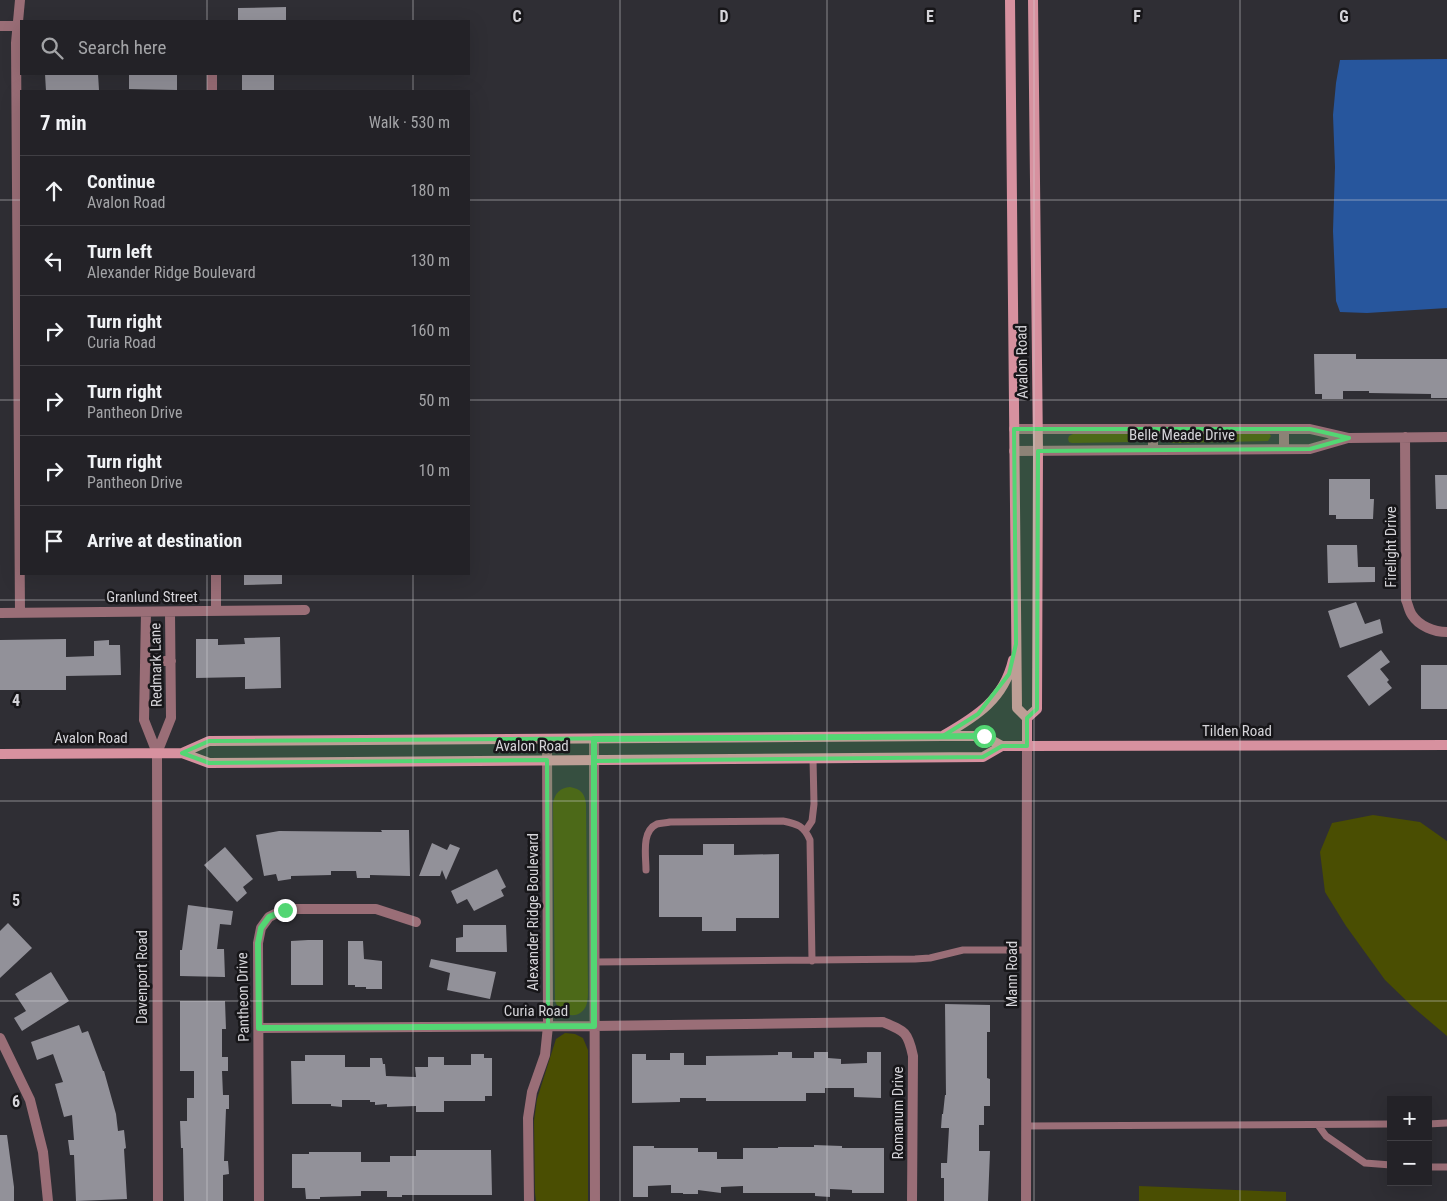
<!DOCTYPE html>
<meta charset="utf-8">
<style>
body{margin:0;font-family:"Roboto Condensed",sans-serif;background:#2f2f33;color:#f1f3f6}
.controls{position:absolute;right:15px;bottom:15px;display:grid;overflow:hidden;border-radius:0px;box-shadow:0 5px 20px #0002}
.controls button{width:45px;height:45px;display:grid;place-items:center;padding:0;border:0;border-bottom:1px solid #403f44;background:#232227;color:#f1f3f6;font:25px sans-serif}
.stop{position:absolute;width:15px;height:15px;margin:-11px;border:4px solid #53d673;border-radius:50%;background:#fff}
.stop.end{background:#53d673;border-color:#fff;box-shadow:0 1px 5px #0008}
.list{margin:0;padding:0;list-style:none}
h2{display:flex;justify-content:space-between;align-items:center;height:65px;margin:0;padding:0 20px;font-size:21px}
h2 small{font-size:16px;font-weight:400;color:#a3a4a7}
.list li{display:grid;grid-template-columns:32px 1fr auto;gap:15px;align-items:center;box-sizing:border-box;height:70px;padding:0 20px;border-top:1px solid #403f44}
.list b{display:block;font-size:19px;white-space:nowrap}
.list p{margin:0;font-size:16px;white-space:nowrap;color:#a3a4a7}
.list em{font-size:16px;font-style:normal;color:#a3a4a7}
.icon{flex:none;width:28px;height:28px;fill:none;stroke:currentColor;stroke-width:2;stroke-linecap:round;stroke-linejoin:round}
.map{position:relative;flex:none;width:1447px;height:1201px;overflow:hidden}
.search{position:absolute;background:#232227;box-shadow:0 5px 20px #0002;left:20px;top:20px;width:450px;height:55px;display:flex;align-items:center;gap:12px;box-sizing:border-box;padding:0 18px;border-radius:0px;color:#a3a4a7;font-size:19px}
.panel{position:absolute;background:#232227;box-shadow:0 5px 20px #0002;left:20px;top:90px;width:450px;height:485px;border-radius:0px}
.map>svg:first-child{display:block}
</style>
<div class="map">
<svg width="1447" height="1201" viewBox="0 0 1447 1201">
<rect width="100%" height="100%" fill="#2f2e34"/>
<path fill="#4a4e02" d="M1173,433h96l2,3 -3,5 -93,2 -6,-1 -1,-4 1,-3z
M1073,434h62l2,5 -3,3 -62,1 -3,-1 -1,-3 1,-3z
M570,787c11,2 15,7 16,17l2,185c0,6 0,12 -2,17 -8,16 -26,9 -31,-5l-2,-198c2,-10 7,-15 17,-16z
M1373,815l47,7 27,19v195l-33,-28 -29,-28 -39,-54 -21,-34 -5,-40 12,-29z
M565,1033l10,1 8,4 5,12v151h-52l-1,-8 -1,-72 3,-22 19,-60z
M1139,1186l147,6v9h-147z"/>
<path fill="#27569d" d="M1447,59v249l-80,5 -27,-1 -4,-11 -3,-70 2,-64 -2,-52 3,-32 4,-23z"/>
<path fill="#929199" d="M286,7v14h-48v-13z
M45,74h53l1,16 -53,1z
M129,74h48v16l-48,-1z
M242,74h32v17h-32z
M1314,354h42v5h91v39h-16v-4l-62,-1v-2h-26v8h-21v-5h-7z
M1435,475h12v34h-11z
M1329,479h41v20h4l-1,20h-37v-4h-7z
M1327,545h30l1,22h17v15l-47,1z
M244,574h38v10l-38,1z
M1356,602l9,22 15,-5 3,14 -43,15 -12,-37z
M280,637l1,51 -36,1v-12l-49,1v-39h22v6l27,-1 -1,-6z
M66,639v18l28,-1v-15l15,-1v5h11l1,30 -55,1v14h-66v-50z
M1381,650l9,12 -10,7 9,11 -2,2 5,6 -23,18 -22,-30z
M1421,665h26v44h-26z
M381,830h28l1,46 -40,-1v3h-13l-1,-7h-25v4l-40,1v3l-13,2 -2,-7 -12,2 -8,-41 23,-4 103,1z
M432,843l15,7 3,-6 10,4 -14,32 -4,-10 -2,6h-21z
M703,844h31v11l45,-1v64h-43v13h-34v-14h-43v-62h44z
M225,847l28,32 -10,8 4,6 -10,9 -33,-37z
M497,869l9,18 -5,3 3,6 -30,15 -7,-12 -10,5 -6,-13z
M188,905l45,6 -2,14 -11,-1 -3,25h7l1,28 -45,-1v-26h2z
M8,923l24,25 -32,30v-47z
M463,925h43l1,27h-51v-14l7,-1z
M308,940h15v45h-32v-44z
M348,941h15l1,18 18,2v28h-16v-2h-11v-2h-7z
M431,959l65,13 -6,27 -43,-9 3,-17 -21,-6z
M51,972l18,29 -47,30 -8,-13 12,-7 -11,-17z
M180,1001h45l1,28h-4v28h6v14h-6l1,24h6v14h-3l-2,52h4l1,13 -6,1v26h-39l-1,-53h-2l-1,-27h7v-23h7v-27h-14z
M945,1004l45,1v27h-3v46l3,1v27h-6v19h-5v26h11l-2,50h-44v-23h-3v-15h6l2,-35h-8l1,-14h1l2,-19h1z
M79,1025l3,8 6,-2 15,40h1l12,43 2,17 6,-1 2,18 -2,1 3,50 -51,2 -2,-46h-4l-2,-15h6l-2,-25 -8,2 -9,-33 8,-2 -10,-28 -16,6 -6,-18z
M778,1052h14v6h22v-6h14v6l13,1v5l26,-1v-11h14v46l-27,-1v-9h-29v5h-19v8h-100v-3h-26v4l-48,1v-49h14v6h24v-7h14v12h22v-9l72,-1z
M471,1054h13v4h8v38h-7v5h-41v11h-28v-6l-29,1v-3l-12,1v-3h-5v-2h-28v7l-11,-1v-2h-39l-1,-43h14v-6h40v12h25v-9h12l1,6h2l1,12 30,1 -1,-10h13v-10h16v8h27z
M0,1135h7l7,52v14h-14z
M814,1145l28,1v2h42v45h-32v-3l-22,-1v8l-15,-1v-3h-72v-7l-22,1v6l-23,-3v4h-15v-1h-12v-8l-23,1v11h-15v-51h21v2h44v4h19v7h26v-11h35v-1h36z
M416,1150h75l1,45h-90v2h-15v-6h-26v5l-41,1v2h-14l-1,-11h-13v-34h17v-2h52v10h29v-6h26z"/>
<g fill="none" stroke-linecap="round" stroke-linejoin="round">
<path stroke="#9a6e77" stroke-width="7" d="M806,830l6,-9 2,-17 -1,-45
M646,870c0,-14 -5,-39 11,-46 4,-1 9,-1 13,-2l113,-1c15,3 21,5 27,19l2,121
M594,962l321,-3 15,-1 33,-8h64
M1428,1124l19,-1
M1318,1125l8,11 39,27 26,2
M1027,1126l364,-2
M1428,1167h19"/>
<path stroke="#9a6e77" stroke-width="10" d="M20,0l-4,43 4,570
M0,26h21
M212,74v17
M1014,429h296l39,9 98,-1
M1405,437l1,163c2,4 3,11 6,15 7,11 22,17 35,17
M1284,449v-20
M1153,450v-21
M1014,451l296,-2 38,-11
M216,574v37
M146,612l-2,108 13,33 1,448
M0,613l305,-3
M145,661h26
M594,739l1,462
M157,753l14,-35 -1,-106
M259,1028l335,-2 289,-4c22,9 25,10 30,34l-1,145
M0,1038l30,62 13,52 5,49
M259,1201l-1,-258 3,-15 8,-11 16,-8h91l40,13
M529,1201l-1,-83 4,-26 13,-37 3,-29 -1,-287
M1026,1201l1,-455"/>
<path stroke="#d7919f" stroke-width="10" d="M1010,0l7,708 10,10v28
M1027,718l10,-9 1,-258 -5,-451
M944,735c33,-19 60,-36 69,-75
M182,753l27,-12 734,-5h41l18,10h25l420,-1
M0,754l182,-1 27,10 774,-6 19,-11"/>
</g>
<g fill="none" stroke-linecap="round" stroke-linejoin="round">
<path stroke="#53d673" stroke-width="6" d="M285,910l-16,7 -8,11 -3,15 1,85 335,-2v-287l390,-3"/>
</g>
<path fill="#53d673" fill-opacity="0.2" stroke="#53d673" stroke-width="4" stroke-linejoin="round" d="M1014,429h296l39,9 -39,11 -272,2 -1,258 -10,9v28h-25l-19,11 -389,4v265h-46l-1,-266 -338,3 -27,-10 27,-12 734,-5 35,-22 31,-40 7,-30z"/>
<path fill="none" stroke="#d5d4d9" stroke-width="1" stroke-opacity="0.55" d="M207,0v21M413,0v21M620,0v1201M827,0v1201M1034,0v1201M1240,0v1201M207,74v17M413,74v17M0,200h21M469,200h978M0,400h21M469,400h978M207,574v627M413,574v627M0,600h1447M0,801h1447M0,1001h1447"/>
<g text-anchor="middle" dominant-baseline="central" stroke-width="5" stroke-linejoin="round" paint-order="stroke">
<g font-size="15" fill="#d5d4d9" stroke="#171619">
<text transform="translate(1022 362) rotate(-91)">Avalon Road</text>
<text x="1182" y="435">Belle Meade Drive</text>
<text transform="translate(1391 547) rotate(-90)">Firelight Drive</text>
<text x="152" y="597">Granlund Street</text>
<text transform="translate(156 665) rotate(-91)">Redmark Lane</text>
<text x="1237" y="731">Tilden Road</text>
<text x="91" y="738">Avalon Road</text>
<text x="532" y="746">Avalon Road</text>
<text transform="translate(533 912) rotate(-90)">Alexander Ridge Boulevard</text>
<text transform="translate(1012 974) rotate(-90)">Mann Road</text>
<text transform="translate(142 977) rotate(-90)">Davenport Road</text>
<text transform="translate(243 997) rotate(-91)">Pantheon Drive</text>
<text x="536" y="1011">Curia Road</text>
<text transform="translate(898 1113) rotate(-90)">Romanum Drive</text>
</g>
</g>
<g font-size="16" text-anchor="middle" font-weight="bold" fill="#d5d4d9" stroke="#171619" stroke-width="5" stroke-linejoin="round" paint-order="stroke">
<text x="517" y="22">C</text>
<text x="724" y="22">D</text>
<text x="930" y="22">E</text>
<text x="1137" y="22">F</text>
<text x="1344" y="22">G</text>
<text x="16" y="706">4</text>
<text x="16" y="906">5</text>
<text x="16" y="1107">6</text>
</g>
</svg>
<div class="controls">
<button>+</button>
<button>−</button>
</div>
<div class="stop" style="left:984px;top:736px"></div>
<div class="stop end" style="left:285px;top:910px"></div>
<div class="search"><svg class="icon" aria-label="search" viewBox="0 0 24 24"><circle cx="10" cy="10" r="6"/><path d="M15 15l6 6"/></svg>Search here</div>
<section class="panel">
<h2>7 min<small>Walk · 530 m</small></h2>
<ul class="list">
<li><svg class="icon" aria-label="ahead" viewBox="0 0 24 24"><path d="M12 20V5M6 11l6-6 6 6"/></svg><div><b>Continue</b><p>Avalon Road</p></div><em>180 m</em></li>
<li><svg class="icon" aria-label="left" viewBox="0 0 24 24"><path d="M17 20v-9H6M10 6l-5 5 5 5"/></svg><div><b>Turn left</b><p>Alexander Ridge Boulevard</p></div><em>130 m</em></li>
<li><svg class="icon" aria-label="right" viewBox="0 0 24 24"><path d="M7 20v-9h11M14 6l5 5-5 5"/></svg><div><b>Turn right</b><p>Curia Road</p></div><em>160 m</em></li>
<li><svg class="icon" aria-label="right" viewBox="0 0 24 24"><path d="M7 20v-9h11M14 6l5 5-5 5"/></svg><div><b>Turn right</b><p>Pantheon Drive</p></div><em>50 m</em></li>
<li><svg class="icon" aria-label="right" viewBox="0 0 24 24"><path d="M7 20v-9h11M14 6l5 5-5 5"/></svg><div><b>Turn right</b><p>Pantheon Drive</p></div><em>10 m</em></li>
<li><svg class="icon" aria-label="arrive" viewBox="0 0 24 24"><path d="M6 21V4h12l-3 4 3 4H6"/></svg><div><b>Arrive at destination</b></div></li>
</ul>
</section>
</div>
